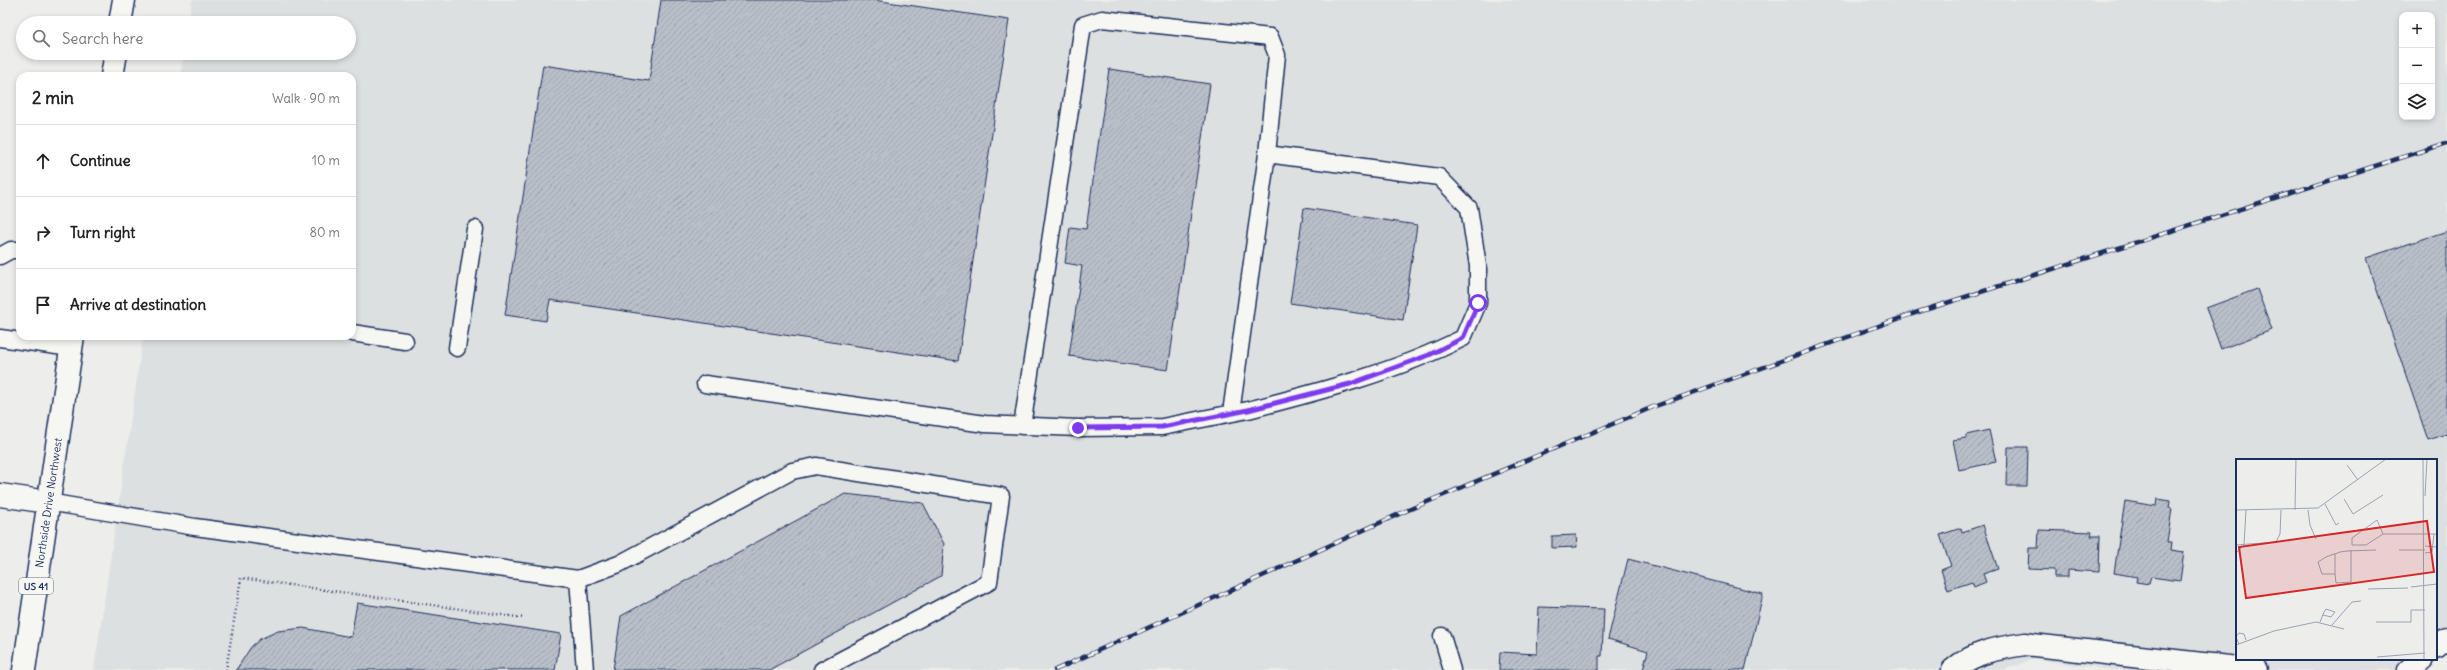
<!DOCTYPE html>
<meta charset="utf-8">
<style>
body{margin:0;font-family:Delius,sans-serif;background:#f6f6f6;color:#222}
.controls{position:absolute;right:12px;top:12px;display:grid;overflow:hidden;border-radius:8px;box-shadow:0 2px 6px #0003}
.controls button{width:36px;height:36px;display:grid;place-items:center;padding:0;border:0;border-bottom:1px solid #e0e0e0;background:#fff;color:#222;font:20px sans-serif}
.stop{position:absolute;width:12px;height:12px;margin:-9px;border:3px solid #7c3aed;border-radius:50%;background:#fff}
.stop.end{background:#7c3aed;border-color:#fff;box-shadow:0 1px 4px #0008}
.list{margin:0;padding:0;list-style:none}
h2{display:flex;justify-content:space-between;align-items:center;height:52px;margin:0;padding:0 16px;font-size:17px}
h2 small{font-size:13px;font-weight:400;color:#767676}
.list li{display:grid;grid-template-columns:26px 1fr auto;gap:12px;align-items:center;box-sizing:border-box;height:72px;padding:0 16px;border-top:1px solid #e0e0e0}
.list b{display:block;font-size:15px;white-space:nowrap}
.list em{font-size:13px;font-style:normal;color:#767676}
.icon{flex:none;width:22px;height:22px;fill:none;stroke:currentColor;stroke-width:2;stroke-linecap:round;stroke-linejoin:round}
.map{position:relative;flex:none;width:2447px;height:670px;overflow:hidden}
.search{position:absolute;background:#fff;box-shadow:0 2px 6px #0003;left:16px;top:16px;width:340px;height:44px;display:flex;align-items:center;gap:10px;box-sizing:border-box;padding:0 14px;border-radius:22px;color:#767676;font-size:15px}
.panel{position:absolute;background:#fff;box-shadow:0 2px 6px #0003;left:16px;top:72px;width:340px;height:268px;border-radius:12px}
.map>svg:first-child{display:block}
</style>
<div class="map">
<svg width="2447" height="670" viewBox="0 0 2447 670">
<defs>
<pattern id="building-hatch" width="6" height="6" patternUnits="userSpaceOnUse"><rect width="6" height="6" fill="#b9bfc8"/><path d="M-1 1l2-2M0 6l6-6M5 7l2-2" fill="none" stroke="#9ea4ae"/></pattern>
</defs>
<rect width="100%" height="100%" fill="#edeeec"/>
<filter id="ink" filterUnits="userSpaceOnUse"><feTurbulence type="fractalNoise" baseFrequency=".025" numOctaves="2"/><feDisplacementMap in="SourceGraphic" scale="8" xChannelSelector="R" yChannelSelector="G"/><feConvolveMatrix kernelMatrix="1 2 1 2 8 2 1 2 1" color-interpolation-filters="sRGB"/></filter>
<g filter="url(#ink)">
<path fill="#dde0e1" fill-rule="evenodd" d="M192,0h2255v641l-11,9v-190h-199v199h188l-13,11h-299l-79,-11 -31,11h-1909l49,-334h209v-260h-172l4,-23h165v-30h-161zM2402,15h30v102h-30z"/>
<path fill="url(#building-hatch)" stroke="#1b2f5e" d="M661,0h213l135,20 -51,341 -408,-61 -4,21 -41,-6 38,-250 106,16z
M1109,69l101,15 -42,286 -99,-14 13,-90 -17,-3 5,-36 16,2z
M1304,208l113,17 -14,95 -113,-17z
M2447,231v203l-19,6 -62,-182z
M2257,289l15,41 -51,19 -15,-41z
M1989,430l7,32 -37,8 -6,-30 13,-2v-3z
M2008,447h20l-1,39h-20z
M845,494l78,9 21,41 -3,32 -172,94h-156l8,-54z
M2157,499l13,2 -1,7 3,1 -5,33h5l-1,8 13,2 -4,29 -29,-4 -2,7 -13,-2 1,-5 -23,-4 11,-72 31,5z
M1983,525l15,44 -15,5 3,8 -12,5 -2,-5 -24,8 -7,-20 10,-4 -11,-31 21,-7 1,4z
M2039,530l53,2 -1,4h9l-1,36 -31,-2v7h-14v-7l-26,-1 1,-21h9z
M1576,535l1,12 -25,1v-12z
M1628,559l135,35 -18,76h-102l5,-19 -40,-12z
M357,603l204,31 -6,36h-319l15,-23 9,-8 18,-8 25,-3 48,9z
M1539,607l65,2 -2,47h-3v14h-100l1,-18 37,2z"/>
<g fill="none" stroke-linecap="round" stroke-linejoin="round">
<g stroke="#1b2f5e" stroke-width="19">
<path id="lane" d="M0,256l11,-6h9
M352,333l53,8
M0,338l71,10
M457,348l18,-119
M705,384l280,40 93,4 84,-1 86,-17c74,-19 147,-38 215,-72l15,-35v-37l-9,-58 -30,-31 -172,-23 -36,259
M1022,426l61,-401 19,-6 168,18 7,18 -10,99
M48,502l147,25 383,52 41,-15 173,-93 24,-5 185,30 -12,86 -167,88
M578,579l7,91
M1442,636l10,34"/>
</g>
<g stroke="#1b2f5e" stroke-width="25">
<path id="street" d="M0,495l48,7
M2436,648l11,-9
M1953,670c21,-18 45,-22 72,-26l231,26
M2409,670l14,-11"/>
</g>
<g stroke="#1b2f5e" stroke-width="25">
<g id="highway">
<path d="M120,23l4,-23"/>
<path d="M112,76l4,-23"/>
<path id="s1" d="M24,670l49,-334"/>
</g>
</g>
<path stroke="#1b2f5e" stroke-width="2.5" stroke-dasharray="1 3" stroke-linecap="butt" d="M226,670l15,-92 283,40"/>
<use href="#lane" stroke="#f6f6f2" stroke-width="16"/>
<use href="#street" stroke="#f6f6f2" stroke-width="22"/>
<use href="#highway" stroke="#f6f6f2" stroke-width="22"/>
<g stroke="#1b2f5e" stroke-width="4.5">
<path id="rail" d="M1055,670l353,-160 245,-103 256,-92 538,-172"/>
</g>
<use href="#rail" stroke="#f6f6f2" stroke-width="3" stroke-dasharray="9" stroke-linecap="butt"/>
</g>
</g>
<g fill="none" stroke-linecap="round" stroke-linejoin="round" filter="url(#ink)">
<path stroke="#7c3aed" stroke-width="5" d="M1078,428l84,-1 86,-17 102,-26 79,-29 34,-17 15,-35"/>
</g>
<g text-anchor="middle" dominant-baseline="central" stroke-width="3.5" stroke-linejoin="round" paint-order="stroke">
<rect fill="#f6f6f2" stroke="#5d6b8a" stroke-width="1" x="19" y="578" width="34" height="16" rx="3"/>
<g font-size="10" font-weight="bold" fill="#1b2f5e">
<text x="36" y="586">US 41</text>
</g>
<g font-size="11" fill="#1b2f5e" stroke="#f6f6f2">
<text stroke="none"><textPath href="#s1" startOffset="169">Northside Drive Northwest</textPath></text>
</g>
</g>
<g transform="translate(2236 459)">
<rect width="201" height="201" fill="#edeeec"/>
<path fill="none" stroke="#99a2b3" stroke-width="1" d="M187,0l1,201M111,6l11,15M189,37l2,-37M108,40l9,15 30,-19M89,45l11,21 3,-2M0,51l82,-2 68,-49M59,51l1,-51M72,51l2,15 6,14M147,75l-6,-14 -25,18v7h14l17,-11h54M0,86l40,-3 4,-8 1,-24M189,87l12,1M163,91h26M0,94l8,-8 2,-35M189,94l7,-1 2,-18M99,95v20h-13l-4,-12 8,-5 8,-3h1l5,-2 7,-1 29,-1M99,115l1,9 15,-1v-32M175,128l26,-3M132,130l40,-1M84,163l4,-10 2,-3 9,3 -4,5 -8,-2M140,163h35v-12h14M96,166l20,-23 9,-1M3,185l-3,-7 3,-4 5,1 2,6M0,186l38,-14 42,-9 28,7M141,198l48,-4"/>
<path fill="#d62828" fill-opacity="0.15" stroke="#d62828" stroke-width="2" d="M191,62l7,51 -188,26 -7,-51z"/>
<rect width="201" height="201" fill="none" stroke="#1b2f5e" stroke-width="2"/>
</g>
</svg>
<div class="controls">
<button>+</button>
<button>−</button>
<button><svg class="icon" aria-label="layers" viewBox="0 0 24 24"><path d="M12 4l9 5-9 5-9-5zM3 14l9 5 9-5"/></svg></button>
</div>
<div class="stop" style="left:1478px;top:303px"></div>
<div class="stop end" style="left:1078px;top:428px"></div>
<div class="search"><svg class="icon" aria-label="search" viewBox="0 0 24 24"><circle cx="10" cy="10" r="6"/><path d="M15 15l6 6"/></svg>Search here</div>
<section class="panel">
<h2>2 min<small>Walk · 90 m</small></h2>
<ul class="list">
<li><svg class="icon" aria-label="ahead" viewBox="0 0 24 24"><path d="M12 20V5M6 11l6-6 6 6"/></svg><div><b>Continue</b></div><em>10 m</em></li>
<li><svg class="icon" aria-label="right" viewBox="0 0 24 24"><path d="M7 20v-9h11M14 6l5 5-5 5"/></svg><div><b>Turn right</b></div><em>80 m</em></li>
<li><svg class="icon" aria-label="arrive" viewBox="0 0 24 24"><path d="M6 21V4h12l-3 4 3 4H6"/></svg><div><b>Arrive at destination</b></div></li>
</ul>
</section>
</div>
